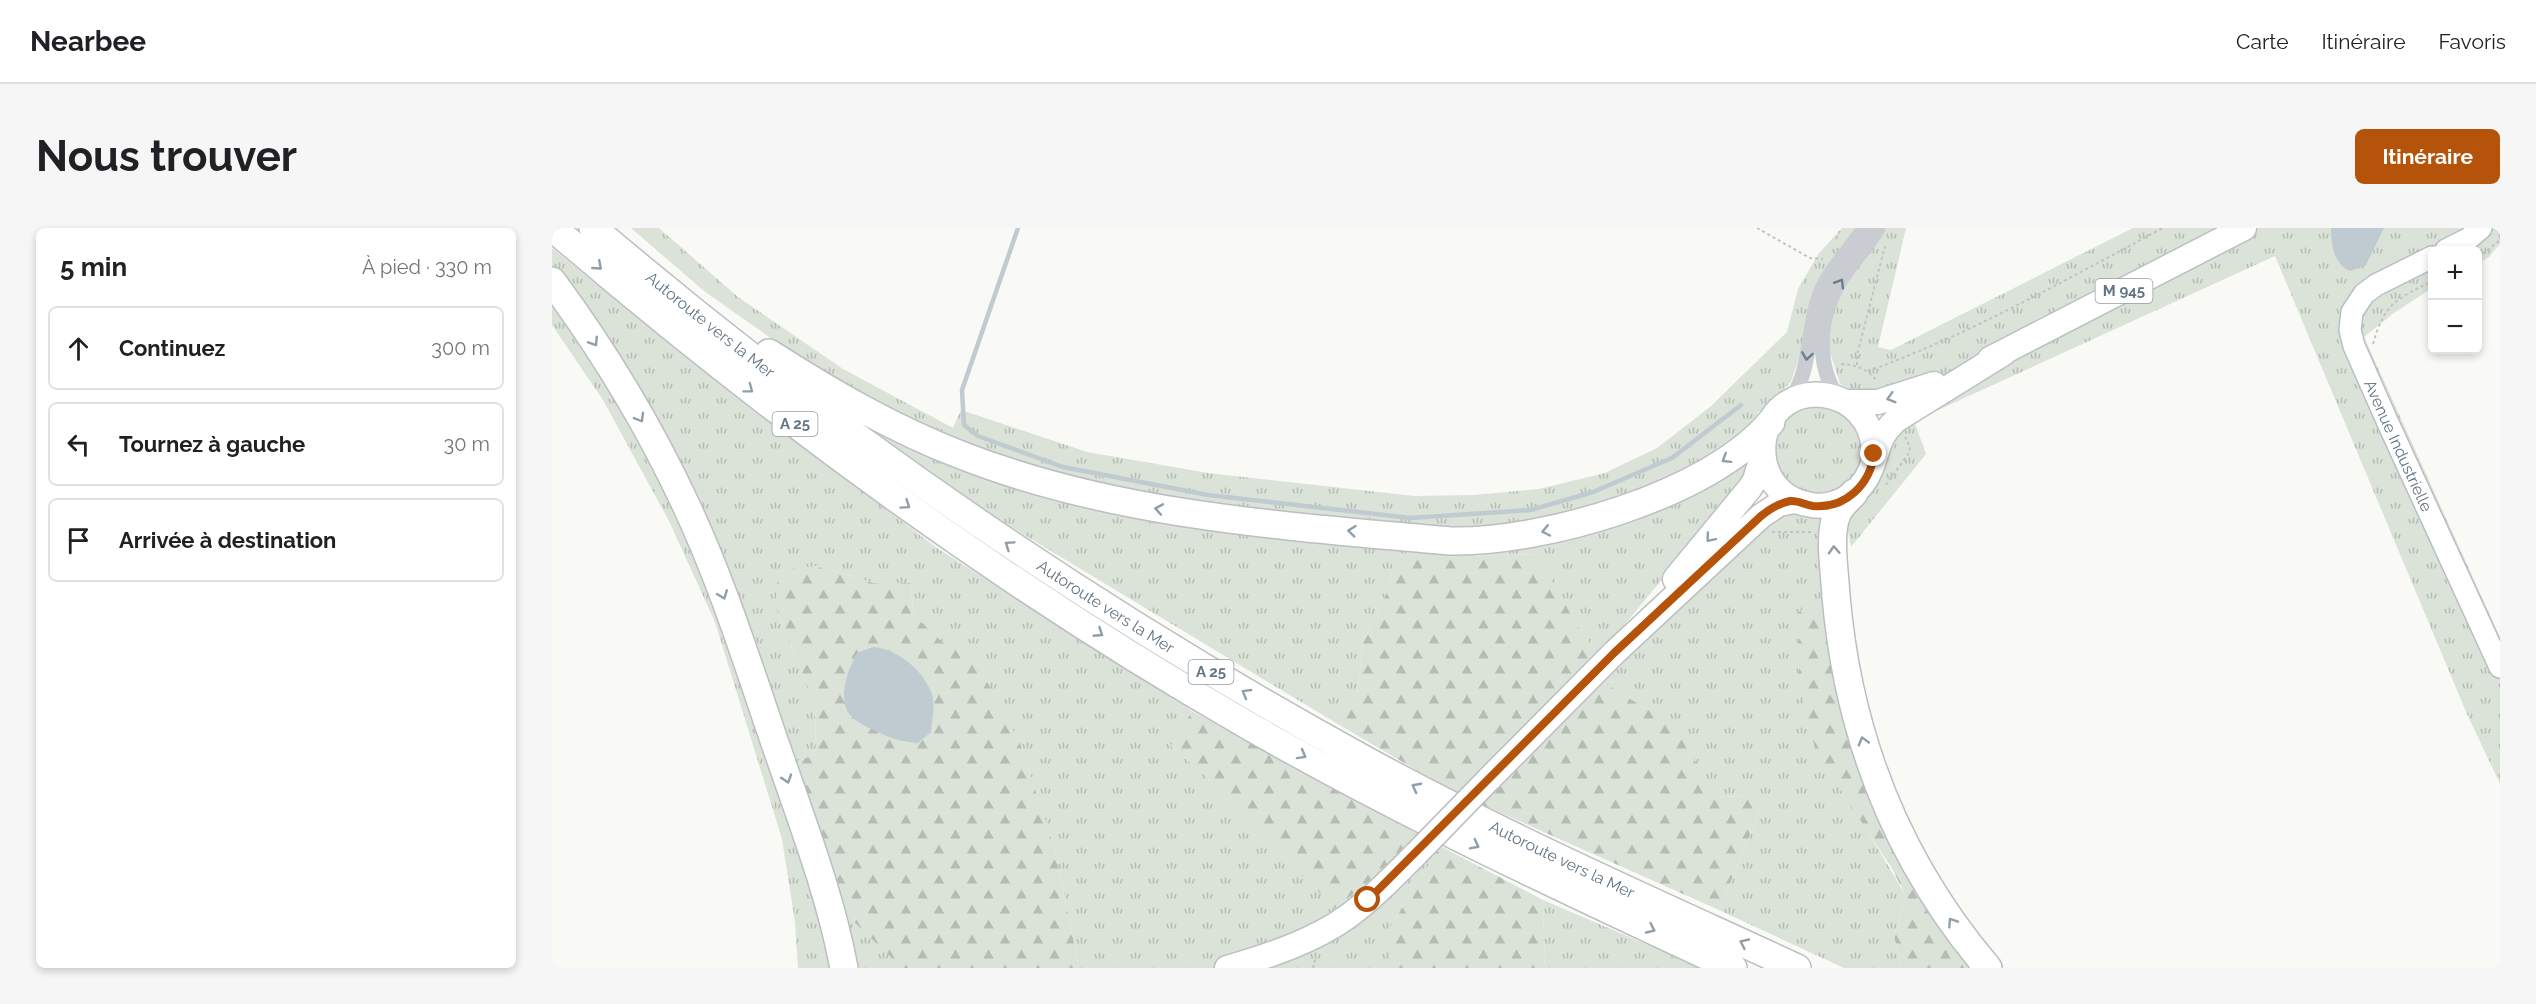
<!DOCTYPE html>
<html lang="fr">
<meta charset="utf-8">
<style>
body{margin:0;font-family:Raleway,sans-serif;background:#f6f6f6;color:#202124}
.controls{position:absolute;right:18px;top:18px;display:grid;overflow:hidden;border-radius:9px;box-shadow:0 3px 9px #0003}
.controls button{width:54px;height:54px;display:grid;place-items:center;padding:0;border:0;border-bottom:2px solid #e0e0e0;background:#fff;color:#202124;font:30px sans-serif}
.stop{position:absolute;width:18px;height:18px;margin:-14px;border:4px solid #b45309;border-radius:50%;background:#fff}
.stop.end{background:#b45309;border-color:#fff;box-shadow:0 2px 6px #0008}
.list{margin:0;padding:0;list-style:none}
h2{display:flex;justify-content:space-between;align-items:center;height:78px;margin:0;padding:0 24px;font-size:26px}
h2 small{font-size:20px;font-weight:400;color:#757577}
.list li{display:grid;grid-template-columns:39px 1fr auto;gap:18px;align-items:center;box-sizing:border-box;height:84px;margin:0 12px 12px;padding:0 12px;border:2px solid #e0e0e0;border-radius:9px}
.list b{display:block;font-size:22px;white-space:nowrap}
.list em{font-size:20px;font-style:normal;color:#757577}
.icon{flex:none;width:33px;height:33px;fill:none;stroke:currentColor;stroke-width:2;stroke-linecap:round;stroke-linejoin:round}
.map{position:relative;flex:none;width:1948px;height:740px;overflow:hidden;border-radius:9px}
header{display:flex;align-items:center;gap:36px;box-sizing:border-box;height:84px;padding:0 30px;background:#fff;border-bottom:2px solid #e0e0e0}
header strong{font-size:28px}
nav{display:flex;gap:33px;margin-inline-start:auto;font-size:21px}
.intro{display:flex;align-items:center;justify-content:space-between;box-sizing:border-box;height:144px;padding:0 36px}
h1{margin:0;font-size:42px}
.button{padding:15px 27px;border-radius:9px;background:#b45309;color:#fff;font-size:21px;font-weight:700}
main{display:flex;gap:36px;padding:0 36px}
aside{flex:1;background:#fff;border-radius:9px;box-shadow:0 3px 9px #0003}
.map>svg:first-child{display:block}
</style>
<header>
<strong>Nearbee</strong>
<nav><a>Carte</a><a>Itinéraire</a><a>Favoris</a></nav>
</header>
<div class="intro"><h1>Nous trouver</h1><a class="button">Itinéraire</a></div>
<main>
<aside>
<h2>5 min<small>À pied · 330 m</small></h2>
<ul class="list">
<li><svg class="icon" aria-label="ahead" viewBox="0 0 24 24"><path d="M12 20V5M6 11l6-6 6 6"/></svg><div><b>Continuez</b></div><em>300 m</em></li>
<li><svg class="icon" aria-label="left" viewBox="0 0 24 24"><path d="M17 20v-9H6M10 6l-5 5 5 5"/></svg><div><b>Tournez à gauche</b></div><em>30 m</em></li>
<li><svg class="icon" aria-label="arrive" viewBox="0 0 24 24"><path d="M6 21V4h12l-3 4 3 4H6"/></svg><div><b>Arrivée à destination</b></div></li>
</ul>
</aside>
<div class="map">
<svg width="1948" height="740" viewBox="0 0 1948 740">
<defs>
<pattern id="grass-tufts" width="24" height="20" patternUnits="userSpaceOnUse" patternTransform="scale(1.5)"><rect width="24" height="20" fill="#dbe2d7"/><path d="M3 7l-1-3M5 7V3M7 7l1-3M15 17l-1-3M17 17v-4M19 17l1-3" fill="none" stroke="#b5bcb4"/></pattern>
<pattern id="forest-firs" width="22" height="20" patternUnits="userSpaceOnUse" patternTransform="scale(1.5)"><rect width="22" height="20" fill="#dbe2d7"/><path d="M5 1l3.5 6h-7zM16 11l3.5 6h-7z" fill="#b5bcb4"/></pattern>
</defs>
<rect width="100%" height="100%" fill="#f9f9f6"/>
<path fill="url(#grass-tufts)" d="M79,0h28l79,69 105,72 110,59 8,-18 126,42 121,21 206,23 60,-1 65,-6 66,-16 52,-25 53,-41 77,-75 11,-43 21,-36 23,-25h64l-28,119 13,3 242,-122h367v16l-11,13 -11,6v-13h-46v38l-38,25 -30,24 136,300v147l-33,-70 -192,-458 -361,165 12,33 -75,93 -6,-31 51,-89 -15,-33 -19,1 -22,-11 -9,-29 -29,-7 -11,34 -33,31 -8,22 -4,37 -32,44 -115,140 -21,-29 -42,-73 -66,2 -62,-5 -15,11 -3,24 -27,56 -6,53 -26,25 -305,-184 -87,-55 -116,-83 3,-21 -122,-86z
M0,20l125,102 260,198 255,163 -21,35 33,28 26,31 105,103 51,-40 30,-35 24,13 -50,82v40h-311l-24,-118 -35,-107 -58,-90 -20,-10 -29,-29 -2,-31h-37l-59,-17 -39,42 39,96 1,50 -20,8 49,150 57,56h-104l-3,-46 -13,-83 -67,-217 -46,-101 -66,-121 -51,-75z
M1222 222a44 44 0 1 1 88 0a44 44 0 1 1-88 0Z
M1229,284l45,3 31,298 49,83 -12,40 8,32h-58l-125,-58 40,-97 -9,-17 -40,1 -28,-65 -79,-50 161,-158z
M991,672l159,68h-157z"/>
<path fill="url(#forest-firs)" d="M856,323l62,5 67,-2 41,73 21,29 -142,138 -126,-74 26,-25 6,-53 27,-56 3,-24z
M263,338l59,17h37l2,31 29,28 20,11 22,23 36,67 35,107 24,118h-177l-57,-55 -49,-151 20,-8 -1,-50 -39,-96v-24l14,-15z
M1275,366l4,47 23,114 69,142 56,71h-77l-8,-32 12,-40 -15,-29 -75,-115 -17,-70v-70z
M1051,454l80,50 27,65 41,-1 8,17 -40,97 -238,-106z
M640,483l224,122 -30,35 -51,40 -105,-103 -26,-31 -33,-28z
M888,618l103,54 2,68h-155v-40z"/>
<path fill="#bfcbd0" d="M1779,0h53l-18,37 -16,6c-16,-7 -19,-26 -19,-43z
M321,419c25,2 50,23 59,47 3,11 0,27 -1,38l-13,11c-15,-1 -26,-4 -40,-11 -9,-4 -21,-9 -28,-17 -13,-17 -2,-46 7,-62z"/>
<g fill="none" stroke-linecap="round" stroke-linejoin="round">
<path stroke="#bfcbd0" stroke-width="4.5" d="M466,0l-56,162 2,35 14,11 85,31 145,28 203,23 120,-8 62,-18 79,-34 69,-53"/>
<g stroke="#b8bfc4" stroke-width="24">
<g id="secondary">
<path d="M1894,22l22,-11 13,-11"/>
<path id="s1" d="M1880,29l-56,28 -12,9 -12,18 -2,18 4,16 34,77 112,244"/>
</g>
</g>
<g stroke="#bcc0c4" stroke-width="27">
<path id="primary" d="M1438,131l254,-131
M1294,174h32l56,-18
M1322,226c0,-70 -97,-82 -110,-15 -2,14 0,28 7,40 8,13 21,22 36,25 26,7 53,-9 63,-33 10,-23 6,-32 26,-51l108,-67
M1123,351l75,-91 5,-8 8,-26
M937,551l125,-126 147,-137 18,-12 16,-3
M675,740c41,-12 85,-26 120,-51 25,-18 47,-41 69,-63"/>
</g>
<g stroke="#bbbfc2" stroke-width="30">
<g id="highway">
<path d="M1,0c217,186 448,356 696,498 157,90 321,166 484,242"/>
<path id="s2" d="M41,0c239,204 498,382 774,533 139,76 285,140 430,207"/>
<path d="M0,53c51,69 97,145 133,222 37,78 63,162 91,243 25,73 54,147 68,222"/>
<path d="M217,125c61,39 124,76 192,102 155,61 325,71 489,86 93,2 260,-46 321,-119"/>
<path d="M1302,265c-6,7 -14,13 -17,21 -9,21 -2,59 -1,82 12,138 61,265 152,372"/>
</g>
</g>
<path stroke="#c0c3c5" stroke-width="2" stroke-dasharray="3 3" stroke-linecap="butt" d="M1205,0l53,30 13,1
M1284,11l5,-11
M1926,30l22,-18
M1821,116c12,-42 23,-44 59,-63
M1289,136c16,1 25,4 36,17
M1305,137v-10l28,-109
M1316,143c103,-37 199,-92 295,-143
M1334,257l23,-32 1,-6 -5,-10
M1220,304h42
M761,740l3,-12"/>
<path stroke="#c9cdd1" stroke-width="15" d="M1286,170c-24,-37 -19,-84 4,-120 12,-18 26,-32 36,-50
M1238,173c21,-30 17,-68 28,-102 9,-28 31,-47 46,-71"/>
<use href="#secondary" stroke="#fff" stroke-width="21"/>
<use href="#primary" stroke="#fff" stroke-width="24"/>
<use href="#highway" stroke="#fff" stroke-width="27"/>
<g stroke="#bcc0c4" stroke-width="27" stroke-linecap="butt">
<path id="primary-bridge" d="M864,626l73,-75"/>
</g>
<use href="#primary-bridge" stroke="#fff" stroke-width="24"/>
</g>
<defs><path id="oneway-chevron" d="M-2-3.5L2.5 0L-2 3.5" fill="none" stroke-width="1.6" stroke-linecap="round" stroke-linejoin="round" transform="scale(1.5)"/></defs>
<g stroke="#909eaa">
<use href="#oneway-chevron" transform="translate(46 38) rotate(41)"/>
<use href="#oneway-chevron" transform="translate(42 114) rotate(57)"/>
<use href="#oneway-chevron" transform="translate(197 161) rotate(37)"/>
<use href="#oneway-chevron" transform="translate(1339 170) rotate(164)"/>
<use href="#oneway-chevron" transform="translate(88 190) rotate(60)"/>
<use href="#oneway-chevron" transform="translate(1174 231) rotate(148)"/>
<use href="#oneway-chevron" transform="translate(354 277) rotate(35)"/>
<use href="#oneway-chevron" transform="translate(607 281) rotate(-170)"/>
<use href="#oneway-chevron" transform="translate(800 303) rotate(-174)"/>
<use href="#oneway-chevron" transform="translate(994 303) rotate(168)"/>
<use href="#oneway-chevron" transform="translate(1158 310) rotate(130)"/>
<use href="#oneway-chevron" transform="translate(457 317) rotate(-146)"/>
<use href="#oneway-chevron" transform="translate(1282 322) rotate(-93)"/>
<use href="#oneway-chevron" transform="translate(171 367) rotate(69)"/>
<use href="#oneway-chevron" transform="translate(547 405) rotate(33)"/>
<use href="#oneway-chevron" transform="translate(694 465) rotate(-150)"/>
<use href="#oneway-chevron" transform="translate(1311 513) rotate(-106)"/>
<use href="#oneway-chevron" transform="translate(750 527) rotate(29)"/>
<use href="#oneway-chevron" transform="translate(235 551) rotate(72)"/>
<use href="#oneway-chevron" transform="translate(864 559) rotate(-152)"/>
<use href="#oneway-chevron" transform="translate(923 617) rotate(27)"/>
<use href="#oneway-chevron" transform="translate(1400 694) rotate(-124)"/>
<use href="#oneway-chevron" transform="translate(1099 701) rotate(25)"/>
<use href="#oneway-chevron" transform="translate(1192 715) rotate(-155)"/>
</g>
<g stroke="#6b7e8d">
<use href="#oneway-chevron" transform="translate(1288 55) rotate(-59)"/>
<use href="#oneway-chevron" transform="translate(1255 128) rotate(99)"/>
</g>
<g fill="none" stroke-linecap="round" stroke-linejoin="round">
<path stroke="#b45309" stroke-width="8" d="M816,672l246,-247 147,-137c9,-7 18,-13 29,-15 8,-1 15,4 23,5 32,3 57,-21 61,-52"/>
</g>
<g text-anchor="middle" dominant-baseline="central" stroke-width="6" stroke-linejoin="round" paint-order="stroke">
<g fill="#fff" stroke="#909eaa" stroke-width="1.5">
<rect x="1543.5" y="51" width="57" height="24" rx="4.5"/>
<rect x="220.5" y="184" width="45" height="24" rx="4.5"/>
<rect x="636.5" y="432" width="45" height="24" rx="4.5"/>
</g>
<g font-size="15" font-weight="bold" fill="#617585">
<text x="1572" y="63">M 945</text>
<text x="243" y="196">A 25</text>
<text x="659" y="444">A 25</text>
</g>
<g font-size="16" fill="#617585" stroke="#fff">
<text stroke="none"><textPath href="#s2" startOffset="152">Autoroute vers la Mer</textPath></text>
<text stroke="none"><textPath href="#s1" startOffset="243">Avenue Industrielle</textPath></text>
<text stroke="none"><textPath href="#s2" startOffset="638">Autoroute vers la Mer</textPath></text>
<text stroke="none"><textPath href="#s2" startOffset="1160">Autoroute vers la Mer</textPath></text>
</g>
</g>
</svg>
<div class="controls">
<button>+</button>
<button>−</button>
</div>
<div class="stop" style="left:816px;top:672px"></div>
<div class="stop end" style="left:1322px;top:226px"></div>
</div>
</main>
